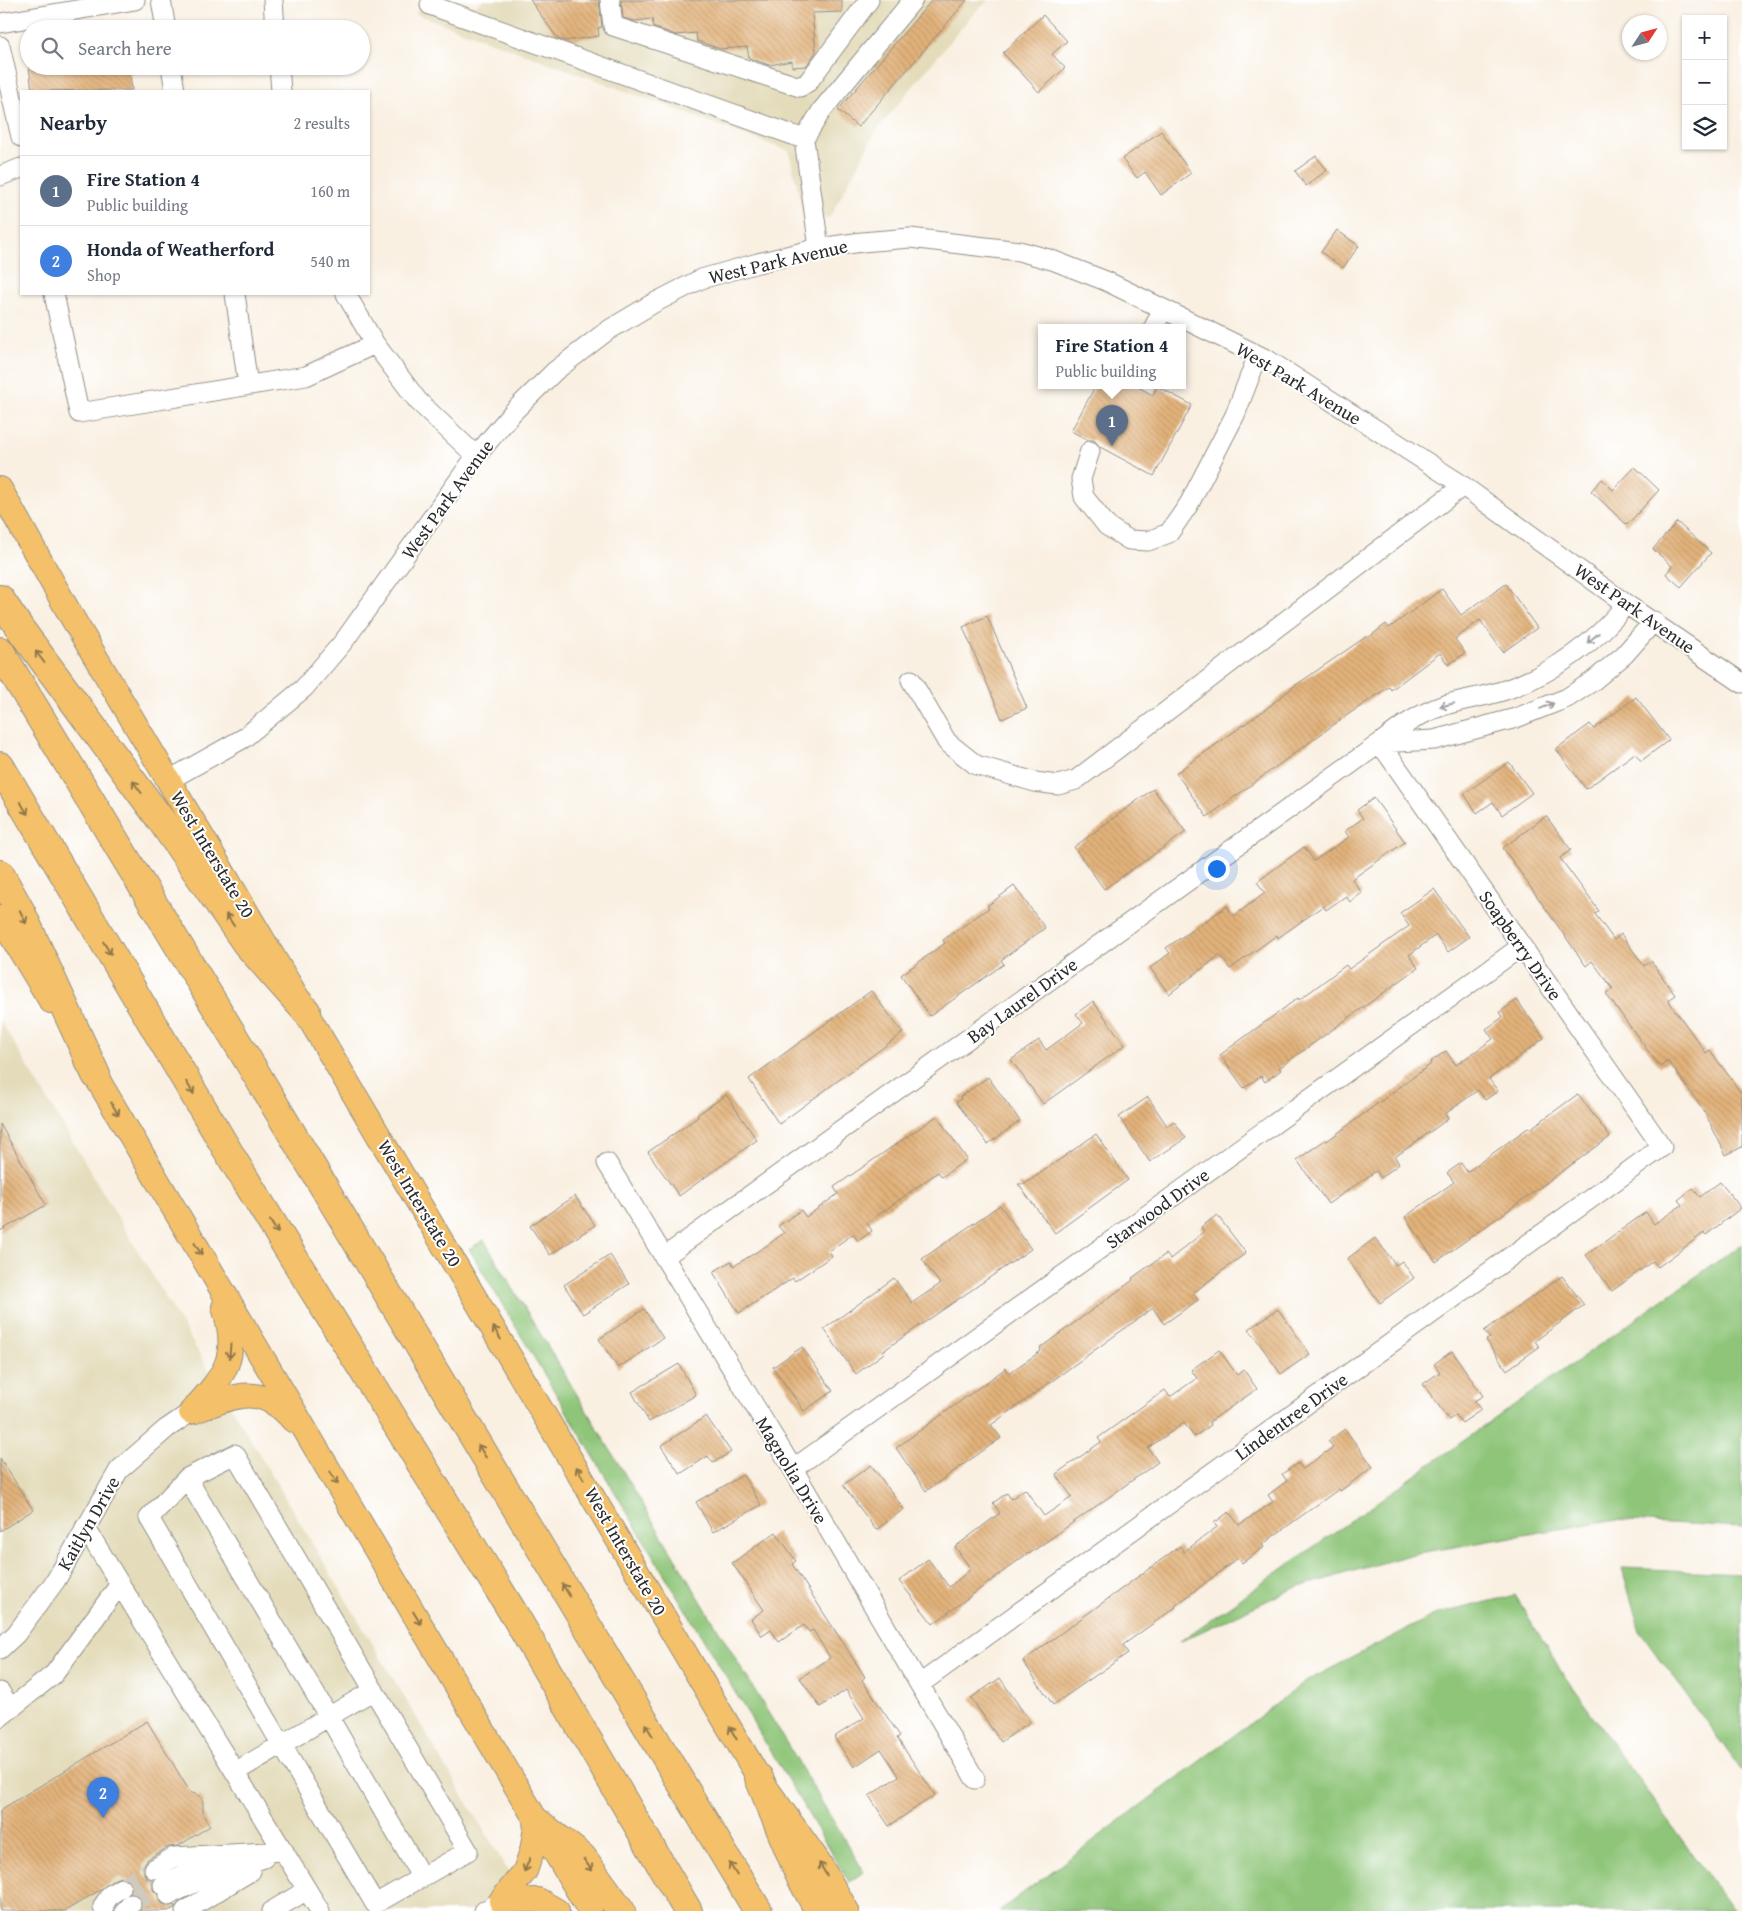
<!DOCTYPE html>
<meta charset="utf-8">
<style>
body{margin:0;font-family:"Gentium Book Plus",serif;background:#f6f6f7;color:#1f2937}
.controls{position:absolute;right:15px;top:15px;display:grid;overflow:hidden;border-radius:0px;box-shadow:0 1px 4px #0004}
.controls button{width:45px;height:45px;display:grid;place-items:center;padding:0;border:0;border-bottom:1px solid #e0e1e3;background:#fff;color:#1f2937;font:25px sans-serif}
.compass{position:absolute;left:1622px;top:15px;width:45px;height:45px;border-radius:50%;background:#fff;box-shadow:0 1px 4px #0004;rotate:54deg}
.you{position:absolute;left:1216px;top:868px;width:18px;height:18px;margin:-12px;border:4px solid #fff;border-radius:50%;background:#1a73e8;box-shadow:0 0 0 8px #1a73e833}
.badge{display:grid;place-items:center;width:32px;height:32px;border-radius:50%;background:#d1495b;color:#fff;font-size:16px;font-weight:700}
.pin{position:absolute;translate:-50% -41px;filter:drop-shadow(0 1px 2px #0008)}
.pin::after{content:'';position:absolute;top:26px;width:18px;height:15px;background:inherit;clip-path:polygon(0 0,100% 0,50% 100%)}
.popup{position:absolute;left:1038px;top:324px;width:148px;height:65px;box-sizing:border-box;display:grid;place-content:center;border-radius:0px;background:#fff;filter:drop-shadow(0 1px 4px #0005);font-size:16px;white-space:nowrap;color:#747a83}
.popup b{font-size:19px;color:#1f2937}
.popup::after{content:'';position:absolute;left:50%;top:100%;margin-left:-10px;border:10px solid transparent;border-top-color:#fff}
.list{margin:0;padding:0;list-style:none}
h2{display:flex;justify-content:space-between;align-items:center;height:65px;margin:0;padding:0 20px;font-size:21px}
h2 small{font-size:16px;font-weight:400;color:#747a83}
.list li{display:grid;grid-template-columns:32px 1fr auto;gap:15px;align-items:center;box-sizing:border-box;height:70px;padding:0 20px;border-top:1px solid #e0e1e3}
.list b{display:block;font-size:19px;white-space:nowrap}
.list p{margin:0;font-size:16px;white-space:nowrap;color:#747a83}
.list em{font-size:16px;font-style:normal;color:#747a83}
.icon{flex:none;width:28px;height:28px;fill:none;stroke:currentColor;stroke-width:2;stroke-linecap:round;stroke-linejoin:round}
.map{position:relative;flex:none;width:1742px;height:1911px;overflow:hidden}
.search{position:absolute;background:#fff;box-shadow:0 1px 4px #0004;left:20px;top:20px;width:350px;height:55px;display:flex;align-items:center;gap:12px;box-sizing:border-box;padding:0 18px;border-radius:28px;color:#747a83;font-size:19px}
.panel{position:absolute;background:#fff;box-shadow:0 1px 4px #0004;left:20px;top:90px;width:350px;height:205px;border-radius:0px}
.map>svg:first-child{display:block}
</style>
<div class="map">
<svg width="1742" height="1911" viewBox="0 0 1742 1911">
<defs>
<pattern id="building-back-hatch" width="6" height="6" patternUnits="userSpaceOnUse" patternTransform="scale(1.25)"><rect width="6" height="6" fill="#e2b27a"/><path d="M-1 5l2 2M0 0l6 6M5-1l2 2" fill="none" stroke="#c2996a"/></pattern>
</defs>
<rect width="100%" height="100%" fill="#fff"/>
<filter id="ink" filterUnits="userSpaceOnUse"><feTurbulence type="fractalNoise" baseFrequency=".02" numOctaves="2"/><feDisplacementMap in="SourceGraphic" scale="10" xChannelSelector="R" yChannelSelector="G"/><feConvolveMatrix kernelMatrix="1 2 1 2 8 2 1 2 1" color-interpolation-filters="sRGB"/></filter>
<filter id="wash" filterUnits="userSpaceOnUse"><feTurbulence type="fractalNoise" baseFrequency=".0096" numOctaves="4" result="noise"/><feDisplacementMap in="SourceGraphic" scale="20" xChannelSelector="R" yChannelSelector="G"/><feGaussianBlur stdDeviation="1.12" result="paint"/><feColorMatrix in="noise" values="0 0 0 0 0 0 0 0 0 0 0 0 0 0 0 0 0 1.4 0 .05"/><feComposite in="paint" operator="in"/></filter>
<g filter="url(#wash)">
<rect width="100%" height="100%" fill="#f9f0e2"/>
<path fill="#e3dbba" d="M421,0h36l18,6 8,-6h506l-18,16 -95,115 -46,86 -25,4 -16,-70 -373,-137z
M0,1020l532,891h-532z"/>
<path fill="#8ec578" stroke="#5c7852" d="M484,1240l380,632 -15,10 -380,-633z
M1742,1244v283l-130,-7 -199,34 -121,35 -113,53z
M1622,1568l120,5v198l-102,-140z
M1515,1595l50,82 168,234h-734l308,-230 127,-66z"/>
<g id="blocks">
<path fill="url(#building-back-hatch)" d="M530,0h69l3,27 -4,1 1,8 -35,5 -6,-2z
M621,0h221v12l-30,1 4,39 -10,14 -14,1v-6l-23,4 -20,-7 -2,-11 -26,2 -24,-8 -1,-8 -20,2 -23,-8 -1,-8 -17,2 -12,-3z
M932,0h35l-109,127 -20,-17z
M1043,15l24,26 -15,13 13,14 -26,24 -36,-39z
M29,66h100l3,24 -100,1z
M1161,131l30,42 -30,22 -16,-23 -8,6 -15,-19z
M1316,156l11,14 -21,16 -11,-15z
M1337,230l22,16 -16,22 -22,-16z
M1096,385h38l19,10 4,-9 35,19 -38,71 -54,-29 -6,-7h-6l-17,-9z
M1635,467l24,23 -32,35 -36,-34 11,-12 11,11z
M1677,522l34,31 -30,34 -15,-13 6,-8 -19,-17z
M1506,584l31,44 -34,24 -23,-32 -25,19 10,14 -17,12 -8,-12 -49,37 -2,-3 -46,31 -136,99 -31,-44 90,-64 27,-22 74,-51 1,2 18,-14 3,4 53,-39 19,26z
M987,616l40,92 -25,11 -39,-92z
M1636,697l33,43 -28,21 -6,-8 -49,36 -30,-40 34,-25 4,5z
M1509,762l23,31 -30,22 -9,-13 -16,11 -13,-19z
M1153,789l33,43 -82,57 -30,-42z
M1374,798l31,44 -53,37 10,14 -12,9 -4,-6 -20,14 -3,-4 -45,32 -1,-3 -47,34 -10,-14 -51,39 -19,-26 20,-15 -4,-5 61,-42 7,10 31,-23 -8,-11 47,-35 10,14 35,-24 -4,-6 18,-13 -6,-8z
M1546,816l25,34 -11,8 39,53 -4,3 19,26 7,-6 23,32 7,-5 24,34 -7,5 38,53 4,-3 32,44v53l-16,8 -23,-46 -35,-48 -8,6 -54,-73 7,-5 -21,-28 -6,5 -83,-118z
M1014,886l31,42 -44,32 3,4 -74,52 -29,-41 44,-32 -2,-3 46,-32 -2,-2z
M1434,889l35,48 -21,15 -12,-17 -27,20 9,13 -139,100 2,2 -16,12 -4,-6 -17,12 -24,-33 78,-57 1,2 47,-35 3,4 60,-43 -9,-13z
M871,991l32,42 -124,91 -30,-45z
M1517,1000l27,38 -55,41 9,12 -13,9 -7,-10 -33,24 3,5 -53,38 4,7 -18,14 -5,-7 -48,33 -31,-44 28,-20 2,1 104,-77 -1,-2 16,-11 10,14 37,-26 -7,-10 17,-12 -3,-5z
M1093,1001l32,44 -82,59 -32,-44 28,-20 7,10 37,-27 -7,-9z
M988,1077l32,44 -32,23 -32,-42 5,-3 -1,-2z
M1578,1094l32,43 -174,125 -31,-45 49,-35 -7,-9 14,-10 6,9 62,-45 1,2z
M726,1095l31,45 -78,56 -31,-44 50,-35 -1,-2z
M1148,1097l19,29 7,-5 12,17 -36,24 -31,-45z
M937,1116l30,43 -25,18 -4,-5 -71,51 5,8 -14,10 -5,-7 -24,17 3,5 -37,25 -2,-3 -54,35 -26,-41 18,-11 3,5 35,-22 15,-11 -6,-7 23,-16 5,7 32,-23 -4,-7z
M0,1124l46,81 -46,26z
M1096,1134l32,46 -73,53 -37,-49h7z
M1720,1182l21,26 -35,27 -2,-2 -46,34 -5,-6 -41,30 -26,-36 60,-43 8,12 28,-19 -4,-5 15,-12 7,9z
M575,1196l20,29 -45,30 -20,-29z
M1000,1205l31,44 -148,102 1,2 -28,21 -32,-45 70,-51 18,25 28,-19 -18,-25z
M1217,1215l29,38 -53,40 5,7 -34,24 -11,-16 -162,117 10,13 -75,53 -30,-43 110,-80 3,5 32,-22 -1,-3 93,-68 -1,-2 34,-24 4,5 34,-27 -3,-5z
M1375,1238l21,27 6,-4 12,17 -34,25 -33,-44z
M610,1255l19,29 -46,30 -19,-29z
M1562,1276l22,29 -49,36 4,6 -32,23 -21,-30 4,-2 -6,-7z
M644,1309l19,29 -45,30 -19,-29z
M1278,1309l32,45 -29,20 -32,-45z
M802,1347l31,44 -29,20 -31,-44z
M1219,1350l18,25 7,-5 13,19 -48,33 2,3 -17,12 -10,-14 -36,25 10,14 -129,92 -1,-1 -95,71 -34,-43 29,-22 21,28 22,-18 -16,-22 45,-34 -7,-10 14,-10 4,6 14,-10 19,27 28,-19 -16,-23 45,-32 -3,-4 67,-48 5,7 27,-19 -6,-8z
M1452,1351l31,45 -9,5 7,9 -19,13 -6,-8 -7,5 -26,-36 17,-12 -6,-8z
M679,1364l17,31 -47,27 -17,-30z
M706,1416l25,36 -18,11 -5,-7 -28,18 -19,-28z
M1345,1429l28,38 -33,24 -1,-2 -64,46 -13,10 2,2 -22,16 -4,-5 -63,48 1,1 -53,38 5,8 -75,52 -30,-44 157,-115 4,6 33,-25 -3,-4 15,-11 10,13 34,-23 -5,-7 19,-14 -5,-7 16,-11 5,6 30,-22 -5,-6z
M0,1458l33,52 -33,21z
M871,1465l33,44 -28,21 -33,-45z
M743,1475l18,30 -48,27 -17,-30z
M776,1532l20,29 -4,3 73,113 -3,3 38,56 -3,2 38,57 -46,31 -20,-30 30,-20 -18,-27 -27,18 -20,-30 30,-19 -18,-28 -26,17 -20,-29 30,-20 -17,-28 -4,2 -5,-7 -25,17 -8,-12 -9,6 -11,-17 13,-9 -32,-47z
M1000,1678l30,44 -29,20 -30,-44z
M147,1721l43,71 11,5 2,5v12l7,12 -32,20 -10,1 -20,12 -4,5v10l4,5 5,1v10l5,5 1,5 4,4 6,2 5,-1 1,2 -7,4h-28l2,-5 -1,-6 -3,-5 -7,-2 1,-6 -2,-5 -9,-5 -6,2 -15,11 -35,21h-65v-101z"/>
</g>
</g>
<g filter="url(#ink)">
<use href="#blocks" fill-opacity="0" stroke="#928e86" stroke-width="1"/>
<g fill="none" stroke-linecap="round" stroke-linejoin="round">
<path stroke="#d0c9bd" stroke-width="19" stroke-dasharray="19 9" stroke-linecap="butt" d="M121,1888l33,-19
M131,1904l32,-19"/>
<g stroke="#928e86" stroke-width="21">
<path id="minor" d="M161,0l5,29
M273,0l2,29
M610,0l3,26 187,61 8,-5 61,-82
M430,5l374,134
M0,23l135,-23
M0,46l21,91
M171,66l4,25
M279,66l2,25
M0,176l21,-8
M819,248l-15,-109 18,-29 91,-110
M54,294l25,119 227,-37 69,-32
M235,294l13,91
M346,294l29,50 43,57 58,55
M1154,327l9,-18
M1090,451l-9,28 3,18 23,29 22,14 19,1 21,-8 20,-29 46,-89 23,-60
M1626,604c-29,38 -73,69 -118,85 -24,9 -51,10 -74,20 -20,8 -37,21 -54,34l54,-3 82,-22 51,-20 26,-17 31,-26 30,-34
M911,680l36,62 29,23 59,17 23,3 18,-5 387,-294
M169,780l75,-42 60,-50 40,-47 132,-185 37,-44 42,-41 52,-40 45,-27 49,-25 57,-16 61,-15 43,-6 48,-4 109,13 33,9 54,21 162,79 191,123 167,121 116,79
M607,1163l186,306 182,310
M664,1257l716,-514 282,404 -742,537
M235,1454l233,397 -93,53 -226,-386 38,-40z
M793,1469l729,-523
M187,1478l142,239 93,161
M85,1527l235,384
M0,1649l16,-15 40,-54 63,-110 47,-41 25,-17
M0,1692l11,17
M0,1717l54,-43 66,-90
M235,1772l139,-82
M154,1869l20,-12 110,-6
M163,1885l28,-15 30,-6
M169,1895l32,-15 63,-22
M104,1911l-1,-5 7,-11 11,-7
M125,1911l6,-7
M185,1911l66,-40
M272,1911l35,-21
M484,1911l17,-10"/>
</g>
<g stroke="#928e86" stroke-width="26">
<path id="major" d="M0,489l70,125 689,1164 59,83 29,50
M0,917l51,84
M86,1060l504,851
M195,1411c40,-16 66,-28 98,9
M191,1412c33,-36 50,-54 33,-105
M501,1901l24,-30 7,-20 5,-29
M501,1901l37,-1 19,11"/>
</g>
<g stroke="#928e86" stroke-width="30">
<path id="highway" d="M0,599l21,31 140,190 85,123 60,68
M0,651l237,391 521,869
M0,766l235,397 279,451 174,297
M0,874l21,38 75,163
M759,1778l41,98 19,35
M537,1822l45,35 39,54"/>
</g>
<use href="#minor" stroke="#fff" stroke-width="19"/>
<use href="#major" stroke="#f4c16a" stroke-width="24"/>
<use href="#highway" stroke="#f4c16a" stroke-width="28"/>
</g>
<defs><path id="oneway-shaft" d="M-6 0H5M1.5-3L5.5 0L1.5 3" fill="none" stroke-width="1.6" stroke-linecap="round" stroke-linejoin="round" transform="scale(1.25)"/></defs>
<g stroke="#a0a0a0">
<use href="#oneway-shaft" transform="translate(1593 638) rotate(140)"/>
<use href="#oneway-shaft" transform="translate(1447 705) rotate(166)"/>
<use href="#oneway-shaft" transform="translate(1547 706) rotate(-22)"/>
</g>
<g stroke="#90764a">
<use href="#oneway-shaft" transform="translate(40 657) rotate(-127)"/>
<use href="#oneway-shaft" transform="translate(137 787) rotate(-127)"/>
<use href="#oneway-shaft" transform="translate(24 808) rotate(60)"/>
<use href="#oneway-shaft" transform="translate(23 917) rotate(65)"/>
<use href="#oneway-shaft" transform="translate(230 920) rotate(-124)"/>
<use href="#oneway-shaft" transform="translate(107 948) rotate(59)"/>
<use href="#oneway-shaft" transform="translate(190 1088) rotate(59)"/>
<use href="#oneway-shaft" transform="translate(115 1109) rotate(59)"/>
<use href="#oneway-shaft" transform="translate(274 1227) rotate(58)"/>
<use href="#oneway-shaft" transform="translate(198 1249) rotate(59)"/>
<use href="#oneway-shaft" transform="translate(497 1333) rotate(-121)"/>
<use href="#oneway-shaft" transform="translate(230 1351) rotate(94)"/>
<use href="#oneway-shaft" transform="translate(482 1451) rotate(-121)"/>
<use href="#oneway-shaft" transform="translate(580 1473) rotate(-120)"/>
<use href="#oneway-shaft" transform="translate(334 1478) rotate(59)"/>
<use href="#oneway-shaft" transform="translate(566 1590) rotate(-121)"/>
<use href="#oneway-shaft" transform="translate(417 1618) rotate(59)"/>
<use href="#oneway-shaft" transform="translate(649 1730) rotate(-121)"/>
<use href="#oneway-shaft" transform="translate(733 1733) rotate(-120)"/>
<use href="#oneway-shaft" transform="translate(527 1865) rotate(113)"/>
<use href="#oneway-shaft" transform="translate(588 1865) rotate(54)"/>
<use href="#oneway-shaft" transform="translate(733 1869) rotate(-121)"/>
<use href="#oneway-shaft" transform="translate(823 1869) rotate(-121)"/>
</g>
</g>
<g text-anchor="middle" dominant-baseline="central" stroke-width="4" stroke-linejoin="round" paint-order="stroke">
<g font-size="19" fill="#2b2b2b" stroke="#fff">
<text transform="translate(778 261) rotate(-13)">West Park Avenue</text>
<text transform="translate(1299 383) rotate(31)">West Park Avenue</text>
<text transform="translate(447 499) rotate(-54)">West Park Avenue</text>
<text transform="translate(1635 608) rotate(35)">West Park Avenue</text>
<text transform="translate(213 854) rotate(59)">West Interstate 20</text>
<text transform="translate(1521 945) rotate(55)">Soapberry Drive</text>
<text transform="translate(1022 1000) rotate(-36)">Bay Laurel Drive</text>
<text transform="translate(420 1203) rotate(59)">West Interstate 20</text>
<text transform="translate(1157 1208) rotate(-36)">Starwood Drive</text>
<text transform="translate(1291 1416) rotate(-36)">Lindentree Drive</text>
<text transform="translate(792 1470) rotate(59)">Magnolia Drive</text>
<text transform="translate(88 1523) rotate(-60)">Kaitlyn Drive</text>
<text transform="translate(626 1551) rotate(60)">West Interstate 20</text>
</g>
</g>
</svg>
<div class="controls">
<button>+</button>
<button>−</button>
<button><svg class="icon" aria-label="layers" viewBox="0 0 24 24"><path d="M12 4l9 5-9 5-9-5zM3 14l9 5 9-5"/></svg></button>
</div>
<svg class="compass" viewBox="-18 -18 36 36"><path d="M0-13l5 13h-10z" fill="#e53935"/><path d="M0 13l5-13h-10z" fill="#747a83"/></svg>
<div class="you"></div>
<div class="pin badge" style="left:1112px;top:446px;background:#5c6f8a">1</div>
<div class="popup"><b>Fire Station 4</b>Public building</div>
<div class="pin badge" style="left:103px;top:1818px;background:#3f7fe0">2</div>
<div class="search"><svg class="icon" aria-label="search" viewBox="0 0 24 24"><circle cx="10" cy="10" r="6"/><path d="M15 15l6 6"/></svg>Search here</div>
<section class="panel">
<h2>Nearby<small>2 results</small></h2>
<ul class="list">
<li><span class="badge" style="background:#5c6f8a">1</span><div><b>Fire Station 4</b><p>Public building</p></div><em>160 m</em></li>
<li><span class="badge" style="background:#3f7fe0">2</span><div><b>Honda of Weatherford</b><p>Shop</p></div><em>540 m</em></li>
</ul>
</section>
</div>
